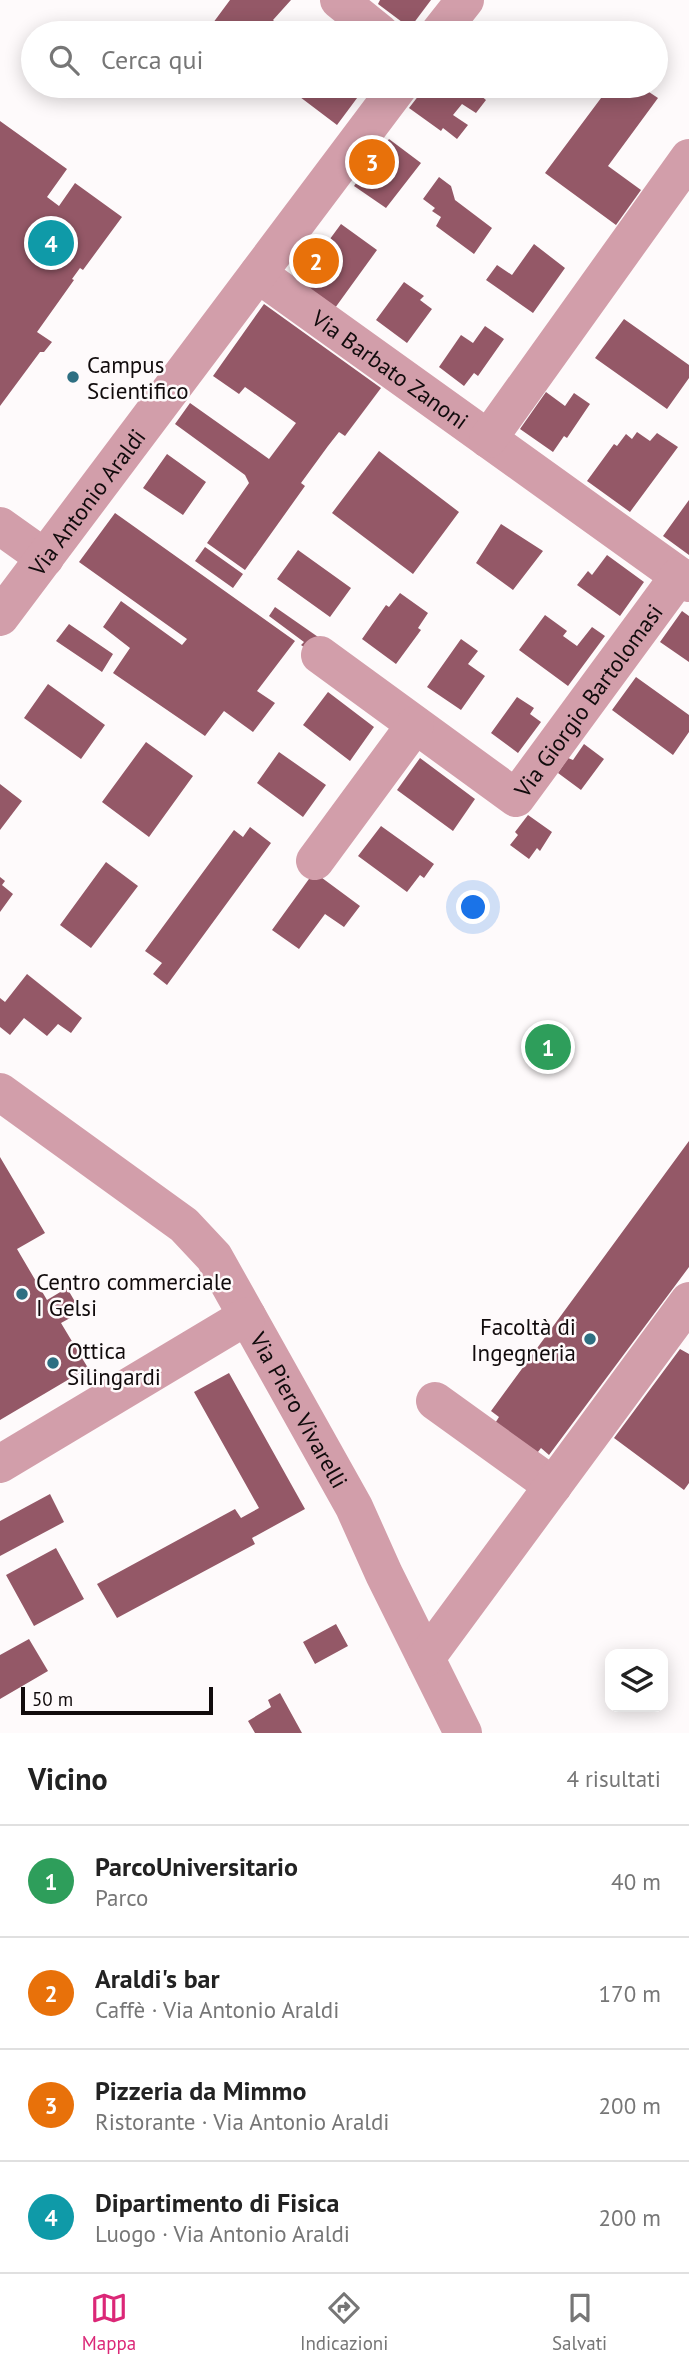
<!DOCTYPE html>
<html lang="it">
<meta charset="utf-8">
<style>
body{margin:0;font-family:"PT Sans",sans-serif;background:#f6f6f6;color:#222}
.controls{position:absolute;right:21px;bottom:21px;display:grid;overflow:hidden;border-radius:14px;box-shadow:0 4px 18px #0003}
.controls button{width:63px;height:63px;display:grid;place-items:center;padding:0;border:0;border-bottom:2px solid #e0e0e0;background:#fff;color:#222;font:35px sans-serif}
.scale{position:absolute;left:21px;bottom:18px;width:192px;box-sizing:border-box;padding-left:7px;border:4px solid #110b0c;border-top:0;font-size:19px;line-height:24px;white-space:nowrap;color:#110b0c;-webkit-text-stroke:5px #fefafb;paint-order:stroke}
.you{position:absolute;left:474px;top:908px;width:24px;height:24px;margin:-18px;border:5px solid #fff;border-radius:50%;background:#1a73e8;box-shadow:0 0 0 10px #1a73e833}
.badge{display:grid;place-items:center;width:46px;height:46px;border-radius:50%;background:#db2777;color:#fff;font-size:23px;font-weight:700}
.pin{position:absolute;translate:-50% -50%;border:4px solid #fff;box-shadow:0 2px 7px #0006}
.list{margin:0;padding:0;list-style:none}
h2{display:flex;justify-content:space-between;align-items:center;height:91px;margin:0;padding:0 28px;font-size:30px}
h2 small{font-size:23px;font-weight:400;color:#767676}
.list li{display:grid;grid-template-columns:46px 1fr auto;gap:21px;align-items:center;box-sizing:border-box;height:112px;padding:0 28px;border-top:2px solid #e0e0e0}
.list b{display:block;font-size:26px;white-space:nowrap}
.list p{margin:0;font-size:23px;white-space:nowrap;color:#767676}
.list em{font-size:23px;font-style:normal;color:#767676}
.icon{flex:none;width:38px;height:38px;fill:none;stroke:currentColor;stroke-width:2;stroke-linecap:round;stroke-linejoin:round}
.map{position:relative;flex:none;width:689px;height:1733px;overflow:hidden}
.search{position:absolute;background:#fff;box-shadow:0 4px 18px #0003;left:21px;right:21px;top:21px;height:77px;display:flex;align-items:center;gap:18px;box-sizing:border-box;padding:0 24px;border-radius:38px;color:#767676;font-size:26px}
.sheet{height:539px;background:#fff}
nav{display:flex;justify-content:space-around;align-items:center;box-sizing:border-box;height:98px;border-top:2px solid #e0e0e0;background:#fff;font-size:19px;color:#767676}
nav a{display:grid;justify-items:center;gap:4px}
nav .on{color:#db2777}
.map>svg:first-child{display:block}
</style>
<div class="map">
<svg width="689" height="1733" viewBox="0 0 689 1733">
<rect width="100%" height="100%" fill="#fefafb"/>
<path fill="#945867" d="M230,0h61l-18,20 2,2 -8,11h-48l-9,-6z
M380,0h51l-21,28 -32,-24z
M309,86h57l-29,39 -37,-28z
M426,86h43l17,14 -10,13 -14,-9 -9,11 15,10 -11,14 -14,-11 -2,3 -32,-23z
M610,86h30l18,12 -50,68 33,24 -25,35 -71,-52z
M0,121l67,48 -20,28 12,9 16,-23 47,34 -39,53 -3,-2 -8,11 2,1 -37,52 15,10 -8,10h-4l-40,54z
M389,139l32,24 -35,45 -32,-22z
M439,177l12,9 4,14 37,28 -18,26 -38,-28 5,-9 -9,-6 3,-3 -12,-9z
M341,224l36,26 -42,58 -36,-27z
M534,244l31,24 -32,45 -47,-33 11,-15 15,10z
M404,282l20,14 -4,4 12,9 -25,34 -31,-23z
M264,304l117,84 -36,48 -6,-4 -11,14 -27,37 4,3 -60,84 -38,-27 42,-60 -4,-8 -70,-51 15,-21 79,56 27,-36 -51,-36 -6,7 -26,-18z
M624,319l65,46v13l-22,31 -72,-51z
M485,326l19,13 -26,37 -4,-3 -10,13 -25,-19 22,-32 12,8z
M546,392l19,14 9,-13 16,11 -23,34 -3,-2 -11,16 -33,-23z
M637,432l13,9 7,-8 21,14 -48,65 -43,-31 27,-37 3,2 9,-12 6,5z
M379,451l80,61 -46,62 -81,-61z
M167,454l39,28 -23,33 -40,-27z
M689,500v55l-26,-19z
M115,513l180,128 -38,50 18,12 -22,29 -29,-21 -19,25 -92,-63 17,-25 -27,-21 18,-26 61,44 5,-6 -108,-77z
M501,524l42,27 -30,39 -37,-27z
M205,547l38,27 -10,14 -38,-27z
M298,550l53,38 -21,29 -53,-38z
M607,555l37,27 -24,34 -43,-31 11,-14 4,4z
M400,593l28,20 -10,15 3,2 -25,34 -34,-25 24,-34 3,2z
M275,607l46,32 -10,13 -10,-7 3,-3 -35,-26z
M682,611l7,5v46l-29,-20z
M545,615l22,16 -4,5 14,10 15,-19 13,9 -37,50 -49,-36z
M69,624l44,30 -11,18 -46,-31z
M461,639l17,12 -10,13 17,12 -24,34 -34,-23z
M636,677l53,38v17l-16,23 -61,-45z
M48,684l57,41 -24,34 -57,-41z
M328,692l46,35 -24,34 -47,-36z
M517,697l17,11 -4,6 11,8 -23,31 -27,-20z
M146,742l47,34 -44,61 -47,-35z
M584,744l20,15 -23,31 -23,-17 10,-15 5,2z
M279,752l47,33 -23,32 -46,-34z
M420,758l55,41 -22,32 -56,-41z
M0,784l22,17 -22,29z
M528,815l24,17 -12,19 -3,-3 -8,11 -19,-14 8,-10 -3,-3z
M381,826l53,38 -10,14 -4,-3 -13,17 -49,-36z
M250,827l21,16 -104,142 -14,-11 9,-11 -17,-12 89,-121 9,7z
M106,862l32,24 -47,62 -31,-23z
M314,872l46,34 -16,21 -19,-13 -26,35 -27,-19z
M0,877l5,4 -3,4 11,9 -13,18z
M27,974l55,44 -11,15 -13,-9 -11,12 -23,-18 -14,17 -10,-8v-29l5,4z
M689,1141v126l-140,188 -8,-7 -10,13 -41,-30 9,-14 -8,-6z
M0,1157l45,76 -28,16 30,51 20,-12 14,24 -20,11 27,45 -88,52z
M680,1349l9,5v129l-5,7 -70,-52z
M229,1373l76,136 -53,29 3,6 -138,74 -20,-34 138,-75 6,9 18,-10 -65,-116z
M50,1494l14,28 -64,34v-35z
M56,1548l28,51 -50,27 -28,-51z
M336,1624l12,22 -33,18 -12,-22z
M29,1639l19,32 -48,28v-44z
M280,1693l22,40h-47l-7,-12 23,-14 -3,-7z"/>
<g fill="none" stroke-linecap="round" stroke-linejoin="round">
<g stroke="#d29eaa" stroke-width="38">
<path d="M339,0l41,33"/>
<path d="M439,33l26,-33"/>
<path id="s1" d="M258,274l431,309"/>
<path d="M488,439l201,-281"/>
<path d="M0,526l45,32"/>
<path id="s2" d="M0,617l399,-531"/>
<path id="s3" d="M320,655l196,143 163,-222"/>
<path d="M315,861l100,-136"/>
<path id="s4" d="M0,1092l184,133 30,32 140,250 30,67 79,159"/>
<path d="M435,1401l118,85"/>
<path d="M0,1464l247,-148"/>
<path d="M426,1658l263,-357"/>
</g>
</g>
<g fill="#2e6f82" stroke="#fefafb" stroke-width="2.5">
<circle cx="73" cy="377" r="7"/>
<circle cx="22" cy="1294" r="7"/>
<circle cx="590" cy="1339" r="7"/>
<circle cx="53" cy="1363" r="7"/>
</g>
<g text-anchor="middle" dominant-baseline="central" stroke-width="5" stroke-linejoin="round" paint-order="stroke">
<g font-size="23" fill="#110b0c" stroke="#fefafb" text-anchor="start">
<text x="87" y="364">Campus<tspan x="87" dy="26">Scientifico</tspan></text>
<text x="36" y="1281">Centro commerciale<tspan x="36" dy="26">I Gelsi</tspan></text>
<text x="576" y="1326" text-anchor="end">Facoltà di<tspan x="576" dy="26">Ingegneria</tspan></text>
<text x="67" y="1350">Ottica<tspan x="67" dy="26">Silingardi</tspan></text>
</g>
<g font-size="23" fill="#110b0c" stroke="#fefafb">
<text stroke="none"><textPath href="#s1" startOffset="163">Via Barbato Zanoni</textPath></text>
<text stroke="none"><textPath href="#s2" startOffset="144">Via Antonio Araldi</textPath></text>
<text stroke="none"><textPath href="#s3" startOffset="364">Via Giorgio Bartolomasi</textPath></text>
<text stroke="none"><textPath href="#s4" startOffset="446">Via Piero Vivarelli</textPath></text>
</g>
</g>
</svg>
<div class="controls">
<button><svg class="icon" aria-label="layers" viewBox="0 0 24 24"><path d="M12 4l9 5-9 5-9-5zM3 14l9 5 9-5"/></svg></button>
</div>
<div class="scale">50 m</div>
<div class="you"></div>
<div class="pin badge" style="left:548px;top:1047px;background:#2e9e5b">1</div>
<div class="pin badge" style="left:316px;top:261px;background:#e8710a">2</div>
<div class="pin badge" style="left:372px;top:162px;background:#e8710a">3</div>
<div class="pin badge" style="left:51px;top:243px;background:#0f9aa8">4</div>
<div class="search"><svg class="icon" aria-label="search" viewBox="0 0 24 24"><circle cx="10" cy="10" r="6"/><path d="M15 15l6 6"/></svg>Cerca qui</div>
</div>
<section class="sheet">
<h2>Vicino<small>4 risultati</small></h2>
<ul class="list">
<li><span class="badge" style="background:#2e9e5b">1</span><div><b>ParcoUniversitario</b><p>Parco</p></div><em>40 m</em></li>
<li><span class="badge" style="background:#e8710a">2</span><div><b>Araldi's bar</b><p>Caffè · Via Antonio Araldi</p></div><em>170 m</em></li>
<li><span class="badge" style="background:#e8710a">3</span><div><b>Pizzeria da Mimmo</b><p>Ristorante · Via Antonio Araldi</p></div><em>200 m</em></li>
<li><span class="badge" style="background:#0f9aa8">4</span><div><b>Dipartimento di Fisica</b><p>Luogo · Via Antonio Araldi</p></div><em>200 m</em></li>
</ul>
</section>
<nav>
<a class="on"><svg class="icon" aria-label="map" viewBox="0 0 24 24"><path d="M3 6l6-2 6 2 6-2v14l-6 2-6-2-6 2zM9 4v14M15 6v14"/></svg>Mappa</a>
<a><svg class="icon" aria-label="directions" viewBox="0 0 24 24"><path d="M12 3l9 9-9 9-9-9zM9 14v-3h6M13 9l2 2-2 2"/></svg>Indicazioni</a>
<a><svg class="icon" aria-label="saved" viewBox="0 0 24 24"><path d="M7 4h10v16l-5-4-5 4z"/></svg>Salvati</a>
</nav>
